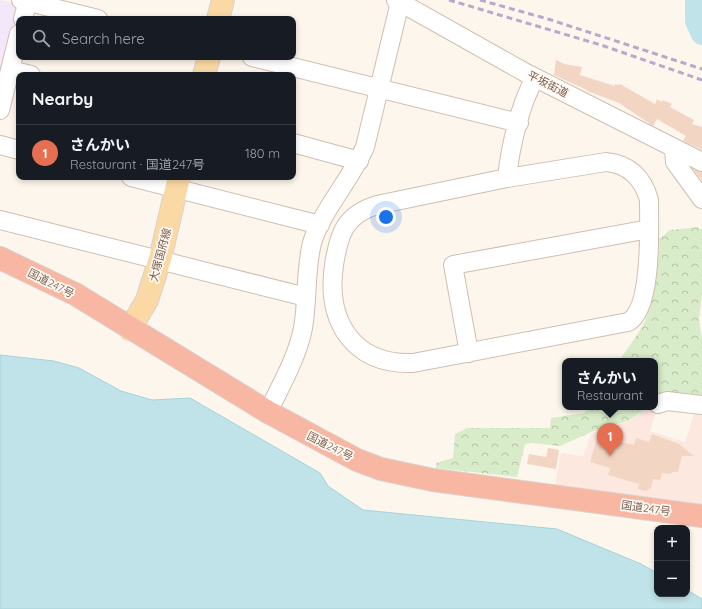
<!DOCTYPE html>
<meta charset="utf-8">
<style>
body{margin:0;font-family:Quicksand,"Noto Sans JP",sans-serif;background:#20242c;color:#f1f3f6}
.controls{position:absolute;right:12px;bottom:12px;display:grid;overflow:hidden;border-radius:8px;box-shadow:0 2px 6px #0003}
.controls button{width:36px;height:36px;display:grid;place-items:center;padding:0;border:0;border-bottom:1px solid #363941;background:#171b24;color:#f1f3f6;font:20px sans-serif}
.you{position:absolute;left:386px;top:217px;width:14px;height:14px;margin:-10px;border:3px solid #fff;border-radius:50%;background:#1a73e8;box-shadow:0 0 0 6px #1a73e833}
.badge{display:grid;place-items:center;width:26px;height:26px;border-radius:50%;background:#e76f51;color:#fff;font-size:13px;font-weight:700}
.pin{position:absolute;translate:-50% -33px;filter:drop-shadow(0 1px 2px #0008)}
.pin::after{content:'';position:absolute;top:21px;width:14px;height:12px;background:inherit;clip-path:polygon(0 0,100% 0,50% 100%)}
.popup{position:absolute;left:562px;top:358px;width:96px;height:52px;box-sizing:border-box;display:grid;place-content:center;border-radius:8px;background:#171b24;filter:drop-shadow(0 1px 3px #0005);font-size:13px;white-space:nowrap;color:#9ea1a6}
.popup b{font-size:15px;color:#f1f3f6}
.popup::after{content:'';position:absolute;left:50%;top:100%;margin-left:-8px;border:8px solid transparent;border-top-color:#171b24}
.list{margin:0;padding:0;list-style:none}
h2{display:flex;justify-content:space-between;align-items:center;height:52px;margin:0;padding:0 16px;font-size:17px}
h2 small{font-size:13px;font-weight:400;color:#9ea1a6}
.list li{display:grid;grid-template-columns:26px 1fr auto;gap:12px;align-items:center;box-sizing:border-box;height:56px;padding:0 16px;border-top:1px solid #363941}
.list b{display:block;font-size:15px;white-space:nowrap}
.list p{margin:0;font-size:13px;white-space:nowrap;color:#9ea1a6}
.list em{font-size:13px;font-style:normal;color:#9ea1a6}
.icon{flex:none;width:22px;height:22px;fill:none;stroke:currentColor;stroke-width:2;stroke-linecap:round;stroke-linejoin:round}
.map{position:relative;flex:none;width:702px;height:609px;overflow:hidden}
.search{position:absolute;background:#171b24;box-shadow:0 2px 6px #0003;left:16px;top:16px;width:280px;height:44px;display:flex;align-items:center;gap:10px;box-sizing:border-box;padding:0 14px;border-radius:8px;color:#9ea1a6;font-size:15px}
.panel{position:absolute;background:#171b24;box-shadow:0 2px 6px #0003;left:16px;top:72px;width:280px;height:108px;border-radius:8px}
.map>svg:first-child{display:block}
</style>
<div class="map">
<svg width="702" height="609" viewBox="0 0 702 609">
<defs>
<pattern id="forest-crowns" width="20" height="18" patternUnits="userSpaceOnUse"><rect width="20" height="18" fill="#d8ecc9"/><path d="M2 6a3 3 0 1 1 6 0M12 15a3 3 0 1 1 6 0" fill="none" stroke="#b4c2a5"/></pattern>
</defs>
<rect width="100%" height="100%" fill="#fdf6ec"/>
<path fill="#fde8e0" d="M650,407l7,2 -7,22 35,11 11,-34 6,1v96l-147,-19 6,-33 22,3 8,-21 7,-5 31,-9z"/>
<path fill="#f3e8fa" d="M0,0l18,4 -18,69z"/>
<path fill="url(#forest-crowns)" d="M698,227l4,3v65l-3,24 3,21v57c-17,-5 -33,-8 -47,5v-41h-36c9,-14 22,-29 28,-45 10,-25 11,-51 12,-77l11,-9z
M589,407h60l-21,14 -30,8 -38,17 -27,-3 -8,1 -8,33 -81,-9v-5l17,-5 2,-24 12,-6h83l1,-10 33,-5z"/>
<path fill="#bfe3e8" stroke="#a5d3da" d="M0,355l54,6 25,7 42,23 31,9 38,-2 130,75 8,13 35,24 194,19 84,35 16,9v21h30v-4l15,9v10h-702z"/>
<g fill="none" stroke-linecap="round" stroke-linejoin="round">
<path stroke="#bfe3e8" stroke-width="22" d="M696,0v21l6,13"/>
</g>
<path fill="#f3d5c3" d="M556,60l8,4 18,3 -2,8 35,11v-2l4,1 1,-1 35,20 2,-5 5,3 1,-2 9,4 -2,3 24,13 -2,4 10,3v23l-19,-9 3,-5 -29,-17 -4,7 -34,-23 -32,-12v-1l-33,-15z
M693,169l9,3v9z
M652,434l27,10 15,12h-12l-4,16h-6l-1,2 -9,-1 -2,7 -7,-1 -2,9 -5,3 -8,-2 1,-5 -31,-9 2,-7 -20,-6 7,-23 8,2 1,-3 28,7 2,-7 13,4z
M548,448l11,2 -3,19 -29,-5 2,-10 17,3z"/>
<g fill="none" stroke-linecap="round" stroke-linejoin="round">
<g stroke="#d1beb0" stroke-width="20">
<path id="minor" d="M21,0l77,19
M396,0l130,73 176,89
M23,19l5,-19
M252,57l267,66
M10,70l21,5
M0,110l19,-76
M293,143l66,18
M0,145l19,5
M674,148l1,14 27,37
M606,162c23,2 37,16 43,38 0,26 4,109 -21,122l-215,41c-61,2 -87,-43 -79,-98 5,-32 11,-50 43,-60l130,-27z
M131,177l189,48
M507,178c3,-30 13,-74 28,-100
M0,220l306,77
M469,353l-16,-88 196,-36
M658,404l9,-3 35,4
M268,412c13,-27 29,-54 35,-84 5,-28 2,-57 9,-85 9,-31 39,-64 53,-96l35,-145"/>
</g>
<g stroke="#dad1cd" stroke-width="24">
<path id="major" d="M218,19l5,-19
M204,75l5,-18
M130,329l17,-29 13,-41 19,-82"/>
</g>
<g stroke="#dad1cd" stroke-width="24">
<path id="highway" d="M0,258l75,36 193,118 89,48 24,9 52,11 269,36"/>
</g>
<use href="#minor" stroke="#fff" stroke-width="18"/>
<use href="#major" stroke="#fbd9a5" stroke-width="22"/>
<use href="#highway" stroke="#f7b7a3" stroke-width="22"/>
<path stroke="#b9a8c9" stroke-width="3" stroke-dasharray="6 4" stroke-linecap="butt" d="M449,0l152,45 101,35
M480,0l68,19 154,50"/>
</g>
<g text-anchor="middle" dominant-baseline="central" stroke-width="3.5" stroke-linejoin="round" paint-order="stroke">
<g font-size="11" fill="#7a5c4d" stroke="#fffaf3">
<text transform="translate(548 84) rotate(27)">平坂街道</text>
<text transform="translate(160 255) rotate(-75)">大塚国府線</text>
<text transform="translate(51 283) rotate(27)">国道247号</text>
<text transform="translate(330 446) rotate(27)">国道247号</text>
<text transform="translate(646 508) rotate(8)">国道247号</text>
</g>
</g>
</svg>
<div class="controls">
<button>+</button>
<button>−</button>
</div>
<div class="you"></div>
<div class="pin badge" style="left:610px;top:456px">1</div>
<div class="popup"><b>さんかい</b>Restaurant</div>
<div class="search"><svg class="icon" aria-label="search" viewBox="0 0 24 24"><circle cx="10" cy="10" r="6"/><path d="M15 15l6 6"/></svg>Search here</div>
<section class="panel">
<h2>Nearby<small></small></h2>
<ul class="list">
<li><span class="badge">1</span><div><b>さんかい</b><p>Restaurant · 国道247号</p></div><em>180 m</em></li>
</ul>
</section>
</div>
